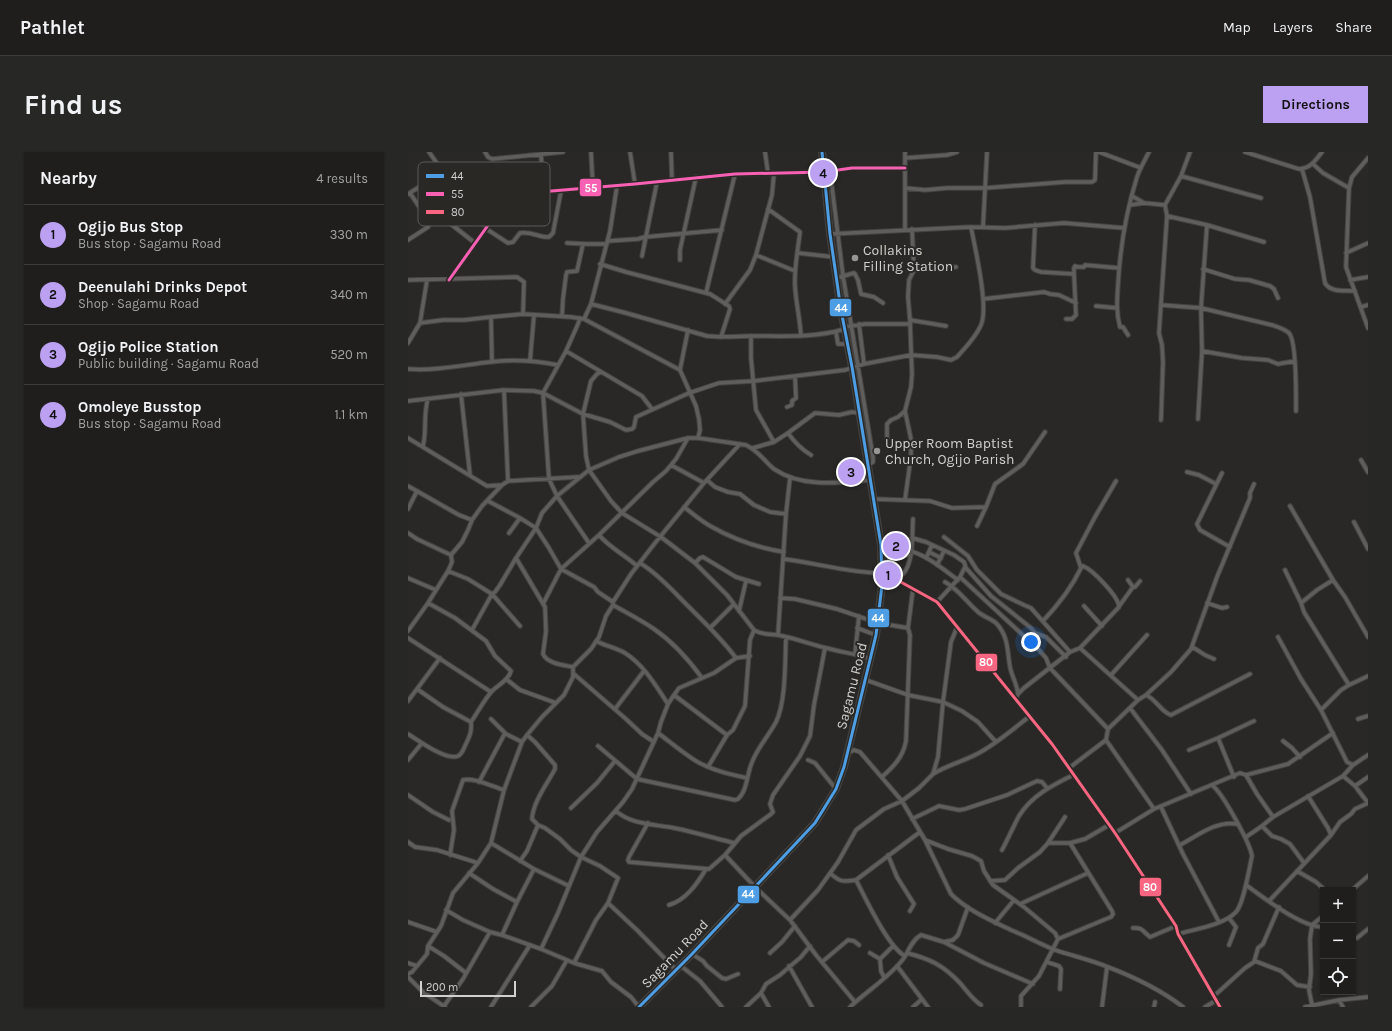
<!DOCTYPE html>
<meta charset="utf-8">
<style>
body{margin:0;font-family:Karla,sans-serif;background:#272725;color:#f1f3f6}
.controls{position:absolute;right:12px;bottom:12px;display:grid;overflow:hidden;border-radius:0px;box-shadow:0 1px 3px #0004}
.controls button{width:36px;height:36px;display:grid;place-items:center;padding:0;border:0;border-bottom:1px solid #3c3c3b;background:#1f1e1c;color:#f1f3f6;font:20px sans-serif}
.scale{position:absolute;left:12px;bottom:10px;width:96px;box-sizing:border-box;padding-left:4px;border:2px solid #d2d1cf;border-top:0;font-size:11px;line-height:14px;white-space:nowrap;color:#d2d1cf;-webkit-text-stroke:3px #2a2825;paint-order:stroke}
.you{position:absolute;left:623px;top:490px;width:14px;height:14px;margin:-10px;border:3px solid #fff;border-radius:50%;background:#1a73e8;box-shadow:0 0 0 6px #1a73e833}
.badge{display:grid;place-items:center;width:26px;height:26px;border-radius:50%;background:#bca0f2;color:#111;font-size:13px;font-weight:700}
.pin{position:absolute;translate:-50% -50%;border:2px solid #fff;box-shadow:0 1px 4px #0006}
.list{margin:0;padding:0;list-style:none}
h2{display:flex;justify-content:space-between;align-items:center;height:52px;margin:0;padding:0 16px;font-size:17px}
h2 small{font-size:13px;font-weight:400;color:#a1a2a3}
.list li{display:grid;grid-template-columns:26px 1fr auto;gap:12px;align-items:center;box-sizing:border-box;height:60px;padding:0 16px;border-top:1px solid #3c3c3b}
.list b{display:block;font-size:15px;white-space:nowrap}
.list p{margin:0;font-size:13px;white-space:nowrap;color:#a1a2a3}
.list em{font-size:13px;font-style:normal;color:#a1a2a3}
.icon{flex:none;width:22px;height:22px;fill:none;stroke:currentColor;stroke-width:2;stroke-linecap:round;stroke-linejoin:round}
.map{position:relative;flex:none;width:960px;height:855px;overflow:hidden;border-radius:0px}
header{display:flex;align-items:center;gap:24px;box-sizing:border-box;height:56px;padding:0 20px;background:#1f1e1c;border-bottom:1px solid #3c3c3b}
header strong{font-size:19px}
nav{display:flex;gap:22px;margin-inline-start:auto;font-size:14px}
.intro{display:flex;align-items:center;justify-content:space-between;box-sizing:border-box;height:96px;padding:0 24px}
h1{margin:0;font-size:28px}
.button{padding:10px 18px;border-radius:0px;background:#bca0f2;color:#111;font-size:14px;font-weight:700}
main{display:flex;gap:24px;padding:0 24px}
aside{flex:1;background:#1f1e1c;border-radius:0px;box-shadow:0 1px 3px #0004}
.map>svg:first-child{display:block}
</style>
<header>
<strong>Pathlet</strong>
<nav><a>Map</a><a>Layers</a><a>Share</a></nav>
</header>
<div class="intro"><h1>Find us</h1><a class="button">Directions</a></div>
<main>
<aside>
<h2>Nearby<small>4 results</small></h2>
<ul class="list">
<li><span class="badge">1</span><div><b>Ogijo Bus Stop</b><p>Bus stop · Sagamu Road</p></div><em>330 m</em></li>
<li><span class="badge">2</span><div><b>Deenulahi Drinks Depot</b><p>Shop · Sagamu Road</p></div><em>340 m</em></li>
<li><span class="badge">3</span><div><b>Ogijo Police Station</b><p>Public building · Sagamu Road</p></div><em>520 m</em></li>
<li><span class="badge">4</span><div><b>Omoleye Busstop</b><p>Bus stop · Sagamu Road</p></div><em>1.1 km</em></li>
</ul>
</aside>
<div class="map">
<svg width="960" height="855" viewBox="0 0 960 855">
<rect width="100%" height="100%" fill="#292826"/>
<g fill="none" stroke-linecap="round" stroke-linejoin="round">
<g stroke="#444341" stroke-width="5.5">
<path id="minor" d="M21,0l28,40 9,-6 31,26
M77,0l3,5 4,2 71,-7
M183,0l2,36
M222,0l5,32
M263,0l1,28
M357,0l3,21
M497,0v78
M691,0l42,16
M837,0l54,17c12,-1 16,-8 23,-17
M133,2l1,15 3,22
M497,6l42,-3 10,-3
M960,6l-16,19 -3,11 -3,79 22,61
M905,12l10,9 26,15
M894,17l8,28 15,86c6,10 20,7 30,8
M422,19l13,105 30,181v5l-5,3
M773,24l80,22
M497,36l20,2 22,-2h38l80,-6h27l3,-2 1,-28
M0,42l35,-22
M724,44l12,7
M722,53l14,-2 21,2 2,11 -8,117 3,12 1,17 -2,58
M757,53l16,-29 9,-24
M360,57l32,23c-2,18 -6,36 -5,54 1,17 5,33 6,50
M759,64l40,9 57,17
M39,69l28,22
M627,73l-2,43 2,2 6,2 33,2 2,41 -4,4h-6
M575,75l4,-75
M77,76l23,15 5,-1 7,-9c12,-2 19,5 29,4l4,-4 8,-42
M422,82l141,-7 34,1 59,-5 60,5
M0,88l20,-13 2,-4 -20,-30
M200,89l30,-2 7,-2 77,-7
M159,91l20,1h20
M390,101l36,4
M938,101l22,-10
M348,103l39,16
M234,104l15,-74
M272,108v-10l16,-73
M192,112l26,8 84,22 19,12 1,3 -9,28
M795,117l32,10 14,1 21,6 4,3 4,9
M506,118l42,-3
M666,122v-6l1,-2 3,1h6l1,-2 34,3
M429,126l17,-5 1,1 3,6 3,14 13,3 9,6
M0,128l109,-3 7,5 -1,32
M41,128l57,-80 10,-6 119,-10 100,-10 89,-2 28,-4h53
M942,128l18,-3
M298,141l29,-119
M575,147l61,-7 6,2 9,1 17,8
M183,152l19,-73 7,-45
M317,152l25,-34 6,-15 16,-60 2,-22
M753,153l40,3 71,17c6,2 13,4 17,8 8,8 7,65 7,78
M688,154l21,2
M953,155l7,-2
M154,164l1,-17 3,-24 1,-3 10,-1 6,-27
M83,165l1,45
M176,167l96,51 16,36 3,13 1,11 -2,8
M502,168l36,6
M12,171l23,-3h21l27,-3 32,-3 48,3 13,2 7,-15 35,9 81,23c16,2 31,0 46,0 31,0 62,2 92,-7
M451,172l5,40
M436,175l21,-3h45
M428,180l2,12h9
M720,183l-5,-8h-3c-4,-14 -3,-28 -2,-42 2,-37 8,-73 19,-108 3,-9 8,-17 12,-25
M343,184v22l5,52 18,32
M0,191l12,-20 7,-43
M158,199l12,-27 2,-6
M794,199l40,7 26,2 10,4 17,-3
M122,209l4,-46
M0,217c28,2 55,-4 82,-7 23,-3 46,-1 68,3
M272,218l8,-40
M193,220l-4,2 -6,7 -8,33 3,42 3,14 22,31 11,12 39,24 34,26 32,32 27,35 -4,10 -5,66 -12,24 -6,5 -19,32
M96,238l4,91
M53,242l9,81
M0,249l96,-11 30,1 9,2 40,21 27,8 16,8 6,-1 2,-2 2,-10 53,-24 30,-10 35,-2 91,-11 19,-6 47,-9 26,2 14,3 6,-3c9,-10 19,-20 24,-32 8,-18 -6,-77 -10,-98
M379,255l5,-2v-4l4,-3 -1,-22
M790,267l4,-68 -1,-43 6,-83
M380,281c7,10 13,16 23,22
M0,286l79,48 15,-1 6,-4 70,-4
M479,287v-15l4,-4 7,-3 7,-6
M15,294c4,-16 0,-32 5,-47
M345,296l21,-6 14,-9 27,-20 24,2 13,-3 7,1
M953,308l7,12
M263,313l33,18
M779,320l12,3 17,9
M814,321l-25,51 3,6 30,17
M299,328l8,7 13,5 12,2 14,11 16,7 16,2
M0,334l51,29 13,5
M465,347l57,2 22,7 34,-1 9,-23 28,-20 22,-32
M497,348l6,-44v-17l-6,-28 6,-24 1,-13 -2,-54 -2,-23 1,-17 5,-10 -2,-41
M80,349l32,17 16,10 13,20 12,21 33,18 4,5 15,10
M882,354l43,74 12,17 23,40
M276,355c9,7 18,15 28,20 23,13 47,21 72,25
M0,357l9,-18
M946,370l14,27
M569,374l9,-19
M0,381l9,6 34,16
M101,381l11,-15
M191,383c11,13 26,20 38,31
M536,385l24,19 9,14 24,24 23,11 7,3 39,44
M504,386l14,4 28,13 10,7 2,6 25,28 40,32 4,5 11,4 20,20
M181,391l-32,-47 -8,-17 -6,-86 23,-42 76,45 10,13
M503,399c18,6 32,18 47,29
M521,400l12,6
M503,403c-8,0 -17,0 -22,5 1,8 6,13 14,14 11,-12 9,-39 10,-55
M108,406l29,49 1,24 -3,23c5,10 20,11 30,13
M518,406l6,-13
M376,407c32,4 65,14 97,14
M232,411c18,11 33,28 48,43 17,17 34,33 48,52
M287,411l5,-5 3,-1 33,20 23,7
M529,413l7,-14
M877,418l16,33
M40,419l20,8 24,15 28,32
M474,424l17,5 38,21 115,142 63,89 61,93 2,8 42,73
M552,425l79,73 7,8 4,10 58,61
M0,426l28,12
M925,428l-16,10 -16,13 3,9 45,73
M537,430c13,7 21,19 32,29 6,6 14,7 20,13 12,14 10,27 13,43 2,10 7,17 8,27
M725,435h2l5,-6
M372,446l15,1 42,10 41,14 30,5
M529,450l23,-25 5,-10
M799,451l15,5 5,-1
M135,452l18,-35 38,-34 54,-53 13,-11 10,-12 12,-21
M205,453c14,8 28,15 41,24 19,13 35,31 48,49
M712,453l13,-18 -5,-7
M676,454l18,20
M331,459l7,-30
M635,469c16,-17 28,-32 38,-53l-5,-15 19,-36 21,-36
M302,476l24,-24
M449,476l19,7
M64,478l20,-36 3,-2 5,-7 16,-27 20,-30 6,-15 15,-17 32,-26 30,-13 19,-6 50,-13h10l48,7c14,7 18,16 28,24 28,19 65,14 97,11
M346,478c8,5 15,4 24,5 16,3 32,9 48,13 15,4 30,6 45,11
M0,479l20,-28 20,-32 4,-9 -1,-7 11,-13 6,-12 4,-10 10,-14 20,-21
M370,483l8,-121 4,-36
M870,485l23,42 20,31 26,52 6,3
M0,486l83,54
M188,489c10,5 20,7 29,12 19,12 31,33 43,51
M672,496l58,52
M783,497l3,-1 11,7 9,4
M447,502l4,-38
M166,522l52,45 16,15 12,8
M703,523l36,-40
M98,527l14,11 36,13
M458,528l42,15 35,7 19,9 16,11 18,20
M9,537l26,18 28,15
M266,543l53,40
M738,543c10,4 15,17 25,20l79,-41
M608,546l2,-4 6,-6 46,-36 10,-4 39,-41c0,-10 -26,-37 -36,-41l-2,2
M0,549l32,-43
M722,556l32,42 29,44
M207,557l29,-38
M913,558l20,-20 8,-5 19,-9
M83,567l15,15
M950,567l10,-3
M250,581c12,9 25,20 38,28 15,9 33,13 51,17
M0,582c10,6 38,27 50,22 4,-2 5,-6 7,-10 4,-9 7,-13 6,-24 7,-10 13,-22 21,-31 6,-6 17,-11 19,-20l-16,-15 -9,-15 -31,-23 -27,-15
M119,583l8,7 20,23v4c-8,15 -22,33 -23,50l6,6 7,3 15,11 11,11 10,7 19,9 18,12 -10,25 -12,17 -22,43
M810,586l36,-17
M698,588l48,69
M875,589l9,7 8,9
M190,594l39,33 98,21 3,-1c9,-8 9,-24 13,-34 5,-16 17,-28 25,-43 10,-20 9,-61 10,-85
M781,598l29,-12 16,39
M440,601l6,-3 6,2 42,49 23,39 26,54c16,16 39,26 60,36 15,6 29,14 44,20 18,6 36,10 53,17 26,10 53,23 75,40
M0,608l14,-17
M400,608l7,3 21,26
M661,616l37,-28 2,-11 30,-29 8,-5 25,-23 20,-23 26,-72 33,-79v-5l4,-9
M525,622c14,-9 29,-12 44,-20 19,-10 36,-25 53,-38
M838,623l11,19 16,23
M935,624l12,10 13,17
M474,625c12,-11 21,-20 24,-36l4,-106 -2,-7 5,-39
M71,630l25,-47 2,-1 16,8
M947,634l13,-9
M0,643l25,17 16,8
M900,644l20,32 3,7
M753,655l22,47 36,68
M163,656l26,-25 18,-22
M208,659c16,14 38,13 58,17 20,4 40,10 60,15
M504,667l27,-13 20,4 6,-1 42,-14 30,-14 5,1 5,6
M240,671l-19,34 -1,3 1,2 80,7 16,-14 16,-19 30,-22 2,-2 -3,-8 3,-9 27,-39 10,-20 4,-31 11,-57
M854,674l10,10 9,3 9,5 14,19
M707,681l39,-24 86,-36 6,2 42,-11 45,-31
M838,685l16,-11 11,-9 70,-41 10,-11 15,-10
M517,688l23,9 24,7 9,5 3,10 9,14 31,22 31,26 3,6 -19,37 -18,20v11
M0,690l7,5 22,3 41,13
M83,691l43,26 35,17
M640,691l17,-26
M772,693c17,-9 37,-25 57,-21
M594,698c6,-11 11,-23 17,-34 13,-21 34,-31 54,-41
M42,703l4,-25 -2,-19 11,-31c11,-3 30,7 41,10
M317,703l30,32 35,33 26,35 39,47
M480,703l9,22 17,27 -4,7
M112,709l7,-10 11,-26
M889,719l19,11 9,8
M61,721l24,16 24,13
M422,721c10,9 12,9 26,7l64,-48
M448,728c10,19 32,67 49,76
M582,729l15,-1 13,-12 22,-16 8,-9h22l15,-4 24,-14
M838,733c18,13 55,42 77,42
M944,738l16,-14
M861,749l62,-66 9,-13 11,-8 4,-5 13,-6
M200,751l30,28 38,39
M612,752l68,-31
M261,753c17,-5 28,-21 37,-36
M38,758l17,10 27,12 12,3 39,14 33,14 28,8 9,11 20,15 8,10
M821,766l7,9 -7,18
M382,768l28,-30 20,-28 18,-32 28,-21 18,-8 17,-13 14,-14 5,-17 5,-55 8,-60 6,-15
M0,770l29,10
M587,771l19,-23
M725,776c10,-1 10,4 17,9l26,-11
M770,782c17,-5 46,-9 58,-22 8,-9 13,-43 16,-56 -2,-13 -29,-62 -39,-70
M94,783l15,-33 17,-33
M945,785l4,1 11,-9
M650,787l48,-20 5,-2 2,-3 -1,-3 -42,-68
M536,790l9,-2 5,-5 10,-28
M20,794l16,10 22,17
M133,797l17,-36 23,-56 16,-25 26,-30 9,-13 26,-56 3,-11 7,-18 6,-9 5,-7 35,-15 22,-15 14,-2
M362,801l12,-11 13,-16
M462,801l10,6
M499,801c23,6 36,12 53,30 7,8 12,16 21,22
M284,802l11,7 4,5 15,12 4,1 12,-5
M847,809l26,10 16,14 13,2
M414,810l26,-22 6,1 5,4
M639,810l12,4 2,3 -1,20
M0,811l9,3
M273,814l19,15 22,26
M381,814l23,41
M489,814l31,41
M0,822l4,-2 15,-18 1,-8 13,-20 12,-33 25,-30 13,-20 13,-53 18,-48 5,-7 15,-18 22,-22 9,-18v-10l18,-18 8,-12 7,-21 7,-11v-3l18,-28 24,-31 49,-60 36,-39
M0,825l15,15 22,15
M476,825l-3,-6 -1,-12 13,-13
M353,841l8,14
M806,844l31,-28 9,-6 4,-14 5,-4 16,-37
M931,848l4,7
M904,853l-3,-15 2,-16 -1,-35 2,-14 11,-9
M36,854l19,-27 27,-47
M83,855l39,-62
M123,855l21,-21 15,-26
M338,855l15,-14 5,-9 14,-9 21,-18 9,-11
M442,855c17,-16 41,-31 54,-49 5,-8 8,-18 17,-23l23,7 40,21 49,21
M505,855l9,-8
M694,855l5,-40
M746,855l1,-5
M797,855l12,-7
M897,855l34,-7 29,-3"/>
</g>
<g stroke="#444341" stroke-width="8">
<path id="highway" d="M231,855l53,-53 123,-131 21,-34 8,-22 32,-132 6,-50 -1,-40 -29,-178 -11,-57 -11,-76 -8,-82"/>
</g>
<use href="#minor" stroke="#5f5e5c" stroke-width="3.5"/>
<use href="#highway" stroke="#5d6968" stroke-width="5.5"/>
<g stroke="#2a2825" stroke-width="6">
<path id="bus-1" d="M231,855l53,-53 123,-131 21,-34 8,-22 32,-132 6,-50 -1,-40 -29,-178 -11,-57 -11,-76 -8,-82"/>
</g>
<g stroke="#2a2825" stroke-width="6">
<path id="bus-2" d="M41,128l57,-80 10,-6 119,-10 100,-10 89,-2 28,-4h53"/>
</g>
<g stroke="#2a2825" stroke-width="6">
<path id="bus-3" d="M474,424l17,5 38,21 115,142 63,89 61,93 2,8 42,73"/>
</g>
<use href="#bus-1" stroke="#4d9ee5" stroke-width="3"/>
<use href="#bus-2" stroke="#f860b3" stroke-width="3"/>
<use href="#bus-3" stroke="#fa6682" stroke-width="3"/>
</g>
<g fill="#979694" stroke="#2a2825" stroke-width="1.5">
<circle cx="447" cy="106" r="4"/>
<circle cx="469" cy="299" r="4"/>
</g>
<g text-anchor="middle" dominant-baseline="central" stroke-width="4" stroke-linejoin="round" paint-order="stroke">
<g font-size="14" fill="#d2d1cf" stroke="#2a2825" text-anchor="start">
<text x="455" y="98">Collakins<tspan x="455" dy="16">Filling Station</tspan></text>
<text x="477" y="291">Upper Room Baptist<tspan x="477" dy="16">Church, Ogijo Parish</tspan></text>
</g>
<g font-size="14" fill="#d2d1cf" stroke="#2a2825">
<text transform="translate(444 534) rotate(-76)">Sagamu Road</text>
<text transform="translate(267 802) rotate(-46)">Sagamu Road</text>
</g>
</g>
<rect x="10" y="10" width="132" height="64" rx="6" fill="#2a2825" stroke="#5c5b58" stroke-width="1"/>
<rect x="18" y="22" width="18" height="4" fill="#4d9ee5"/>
<rect x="18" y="40" width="18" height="4" fill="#f860b3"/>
<rect x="18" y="58" width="18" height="4" fill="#fa6682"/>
<g font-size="11" fill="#d2d1cf">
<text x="43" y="28">44</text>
<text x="43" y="46">55</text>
<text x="43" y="64">80</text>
</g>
<g stroke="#2a2825" stroke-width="1.5">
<rect x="171" y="26" width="23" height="19" rx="4" fill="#f860b3"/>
<rect x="421" y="146" width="23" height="19" rx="4" fill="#4d9ee5"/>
<rect x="459" y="456" width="23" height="20" rx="4" fill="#4d9ee5"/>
<rect x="567" y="501" width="23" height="19" rx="4" fill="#fa6682"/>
<rect x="731" y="725" width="23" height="20" rx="4" fill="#fa6682"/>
<rect x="329" y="733" width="23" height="19" rx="4" fill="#4d9ee5"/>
</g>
<g font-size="11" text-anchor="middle" font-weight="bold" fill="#fff">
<text x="183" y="40">55</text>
<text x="433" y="160">44</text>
<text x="470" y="470">44</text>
<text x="578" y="514">80</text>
<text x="742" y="739">80</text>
<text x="340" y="746">44</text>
</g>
</svg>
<div class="controls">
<button>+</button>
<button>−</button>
<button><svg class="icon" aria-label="locate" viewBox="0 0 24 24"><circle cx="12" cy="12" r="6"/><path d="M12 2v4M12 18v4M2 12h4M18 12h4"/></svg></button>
</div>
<div class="scale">200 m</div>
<div class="you"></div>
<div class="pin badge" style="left:480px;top:423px">1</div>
<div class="pin badge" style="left:488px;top:394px">2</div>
<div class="pin badge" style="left:443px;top:320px">3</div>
<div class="pin badge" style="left:415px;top:21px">4</div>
</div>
</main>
